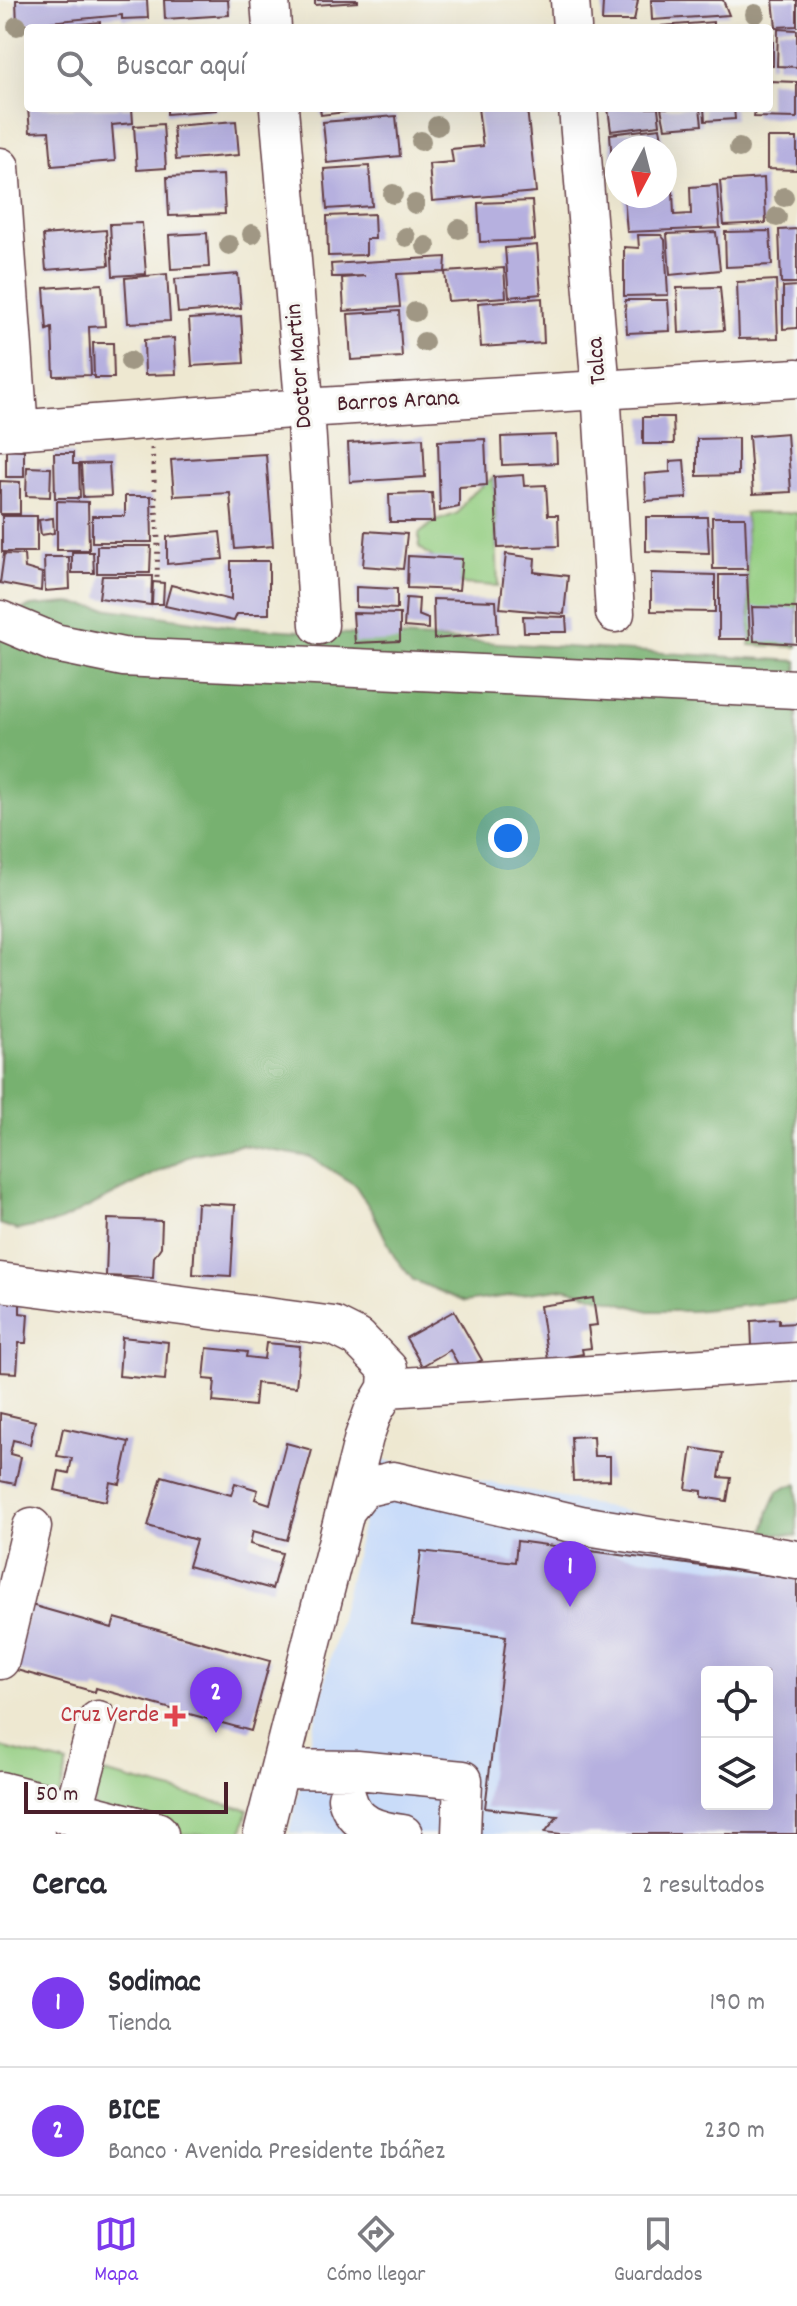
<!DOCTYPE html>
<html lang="es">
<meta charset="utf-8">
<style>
body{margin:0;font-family:Dekko,sans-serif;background:#f7f7f7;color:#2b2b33}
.controls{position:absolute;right:24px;bottom:24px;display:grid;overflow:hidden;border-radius:8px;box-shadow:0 8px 32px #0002}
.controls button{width:72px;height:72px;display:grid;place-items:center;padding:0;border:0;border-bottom:2px solid #e1e1e2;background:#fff;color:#2b2b33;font:40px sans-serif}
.compass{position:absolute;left:605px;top:136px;width:72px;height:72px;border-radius:50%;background:#fff;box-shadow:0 8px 32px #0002;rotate:187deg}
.scale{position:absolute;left:24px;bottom:20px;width:204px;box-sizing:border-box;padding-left:8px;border:4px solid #4a1f2b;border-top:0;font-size:22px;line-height:28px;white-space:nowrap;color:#4a1f2b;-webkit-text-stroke:6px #f6f6f2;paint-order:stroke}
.you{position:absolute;left:508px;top:838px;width:28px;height:28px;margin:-20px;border:6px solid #fff;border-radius:50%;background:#1a73e8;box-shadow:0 0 0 12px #1a73e833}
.badge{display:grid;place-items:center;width:52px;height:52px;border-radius:50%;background:#7c3aed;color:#fff;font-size:26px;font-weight:700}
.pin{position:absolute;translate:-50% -66px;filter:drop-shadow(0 2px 4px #0008)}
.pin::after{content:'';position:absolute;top:42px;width:28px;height:24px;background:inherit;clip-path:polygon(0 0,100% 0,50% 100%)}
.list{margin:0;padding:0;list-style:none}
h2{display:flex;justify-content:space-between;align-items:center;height:104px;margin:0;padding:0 32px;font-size:34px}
h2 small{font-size:26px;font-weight:400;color:#7c7c81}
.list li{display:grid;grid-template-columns:52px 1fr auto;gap:24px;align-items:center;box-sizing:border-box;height:128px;padding:0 32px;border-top:2px solid #e1e1e2}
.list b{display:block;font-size:30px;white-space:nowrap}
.list p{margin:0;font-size:26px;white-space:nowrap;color:#7c7c81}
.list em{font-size:26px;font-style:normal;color:#7c7c81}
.icon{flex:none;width:44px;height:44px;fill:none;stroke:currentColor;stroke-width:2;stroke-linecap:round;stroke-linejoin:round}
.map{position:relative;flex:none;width:797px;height:1834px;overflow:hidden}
.search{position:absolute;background:#fff;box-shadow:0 8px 32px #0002;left:24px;right:24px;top:24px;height:88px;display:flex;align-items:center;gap:20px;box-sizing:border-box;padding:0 28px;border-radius:8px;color:#7c7c81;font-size:30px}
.sheet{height:360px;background:#fff}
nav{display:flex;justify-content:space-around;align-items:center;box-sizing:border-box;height:112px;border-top:2px solid #e1e1e2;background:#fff;font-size:22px;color:#7c7c81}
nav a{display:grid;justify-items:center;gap:4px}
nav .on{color:#7c3aed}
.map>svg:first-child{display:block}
</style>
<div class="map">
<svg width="797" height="1834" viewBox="0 0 797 1834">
<rect width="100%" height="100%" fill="#f6f6f2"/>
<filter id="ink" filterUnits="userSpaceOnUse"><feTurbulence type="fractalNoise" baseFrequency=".0125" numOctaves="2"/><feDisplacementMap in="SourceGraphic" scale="16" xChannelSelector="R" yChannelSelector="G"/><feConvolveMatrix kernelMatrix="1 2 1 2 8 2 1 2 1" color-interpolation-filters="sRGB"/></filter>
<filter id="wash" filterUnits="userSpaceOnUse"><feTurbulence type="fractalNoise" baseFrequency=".006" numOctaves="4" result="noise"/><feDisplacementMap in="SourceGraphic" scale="32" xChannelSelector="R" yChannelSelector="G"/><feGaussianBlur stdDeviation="1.8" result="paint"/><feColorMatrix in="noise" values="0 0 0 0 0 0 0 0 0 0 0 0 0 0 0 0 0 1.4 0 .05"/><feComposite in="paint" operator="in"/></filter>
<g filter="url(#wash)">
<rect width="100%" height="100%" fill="#eee8d1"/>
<path fill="#c9dcf9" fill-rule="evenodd" d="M378,1459l331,70 88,14v291h-496l-12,-2zM707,1672h60v132h-60z"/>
<path fill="#94ce82" stroke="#6f7656" stroke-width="2" d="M494,477l4,109 -38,-2 -7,-11 -34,-26v-13l15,-12 24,-9 9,-15z
M745,513h52v134l-47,-2z
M0,1747l68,17 -9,32 -59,-9z
M92,1770l156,40 -7,24h-62l-84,-22z"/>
<path fill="#77b170" stroke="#60684e" stroke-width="2" d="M69,603l166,24 562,34v639l-105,11h-43l-83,-23 -101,14 -52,-22 -19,-24 -21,-43 -18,-28 -45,-28 -69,-12 -48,9 -134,68 -42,8 -17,-6v-606l31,-12z
M797,1483v53l-33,-4 5,-21 9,-20z"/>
<g id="blocks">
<path fill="#b6b0df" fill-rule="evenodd" d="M16,0h131l1,18 -26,1v-4l-105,10z
M164,0h64l1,15 -64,4z
M315,0h43v2l-43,3z
M619,0h19l-4,21h-32l1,-19h15z
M651,0h72l6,15 -77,5z
M773,0h24v26l-21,1z
M100,22v6h-37v-2z
M713,22v6h-51v-2z
M778,29l19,1v37l-20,-1z
M769,30l4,1v35h-4z
M769,81l28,1v36l-43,-1 1,-9h14z
M28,108h104l1,15 -21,2 3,36 -63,5 -3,-35 -19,1z
M167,108h50v2l-50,4z
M320,108h42v2l-41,5z
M478,108h49l9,84 -104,9 -3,-37 24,-2 -2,-13 32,-3z
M608,108h50l2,17 -49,6z
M661,108h39l2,17 -37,3z
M704,108h30l1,11 -30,2z
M396,116l4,40 -73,7 -4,-41z
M236,121l3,34 -63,5 -3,-34z
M163,124l3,44 -29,2 -3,-44z
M660,128l4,20h-47v29h-4l-3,-43z
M767,138h30v32l-30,-1z
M369,166l3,40 -45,3 -3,-40z
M223,175l2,39 -56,2 -2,-39z
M764,178l2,45 -42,2 -4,-44z
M717,185l3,43 -93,4 -3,-36h41v-5h8l1,24 17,-1 -1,-27z
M532,201l3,39 -55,2 -2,-39z
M374,214l1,25h-9v16l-38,1 -1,-40z
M142,223l4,51 -33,2 -3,-52z
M797,229v54h-16l-2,-53z
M106,230l3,35 -63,5 -3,-35z
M770,231l2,34 -46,2 -1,-35z
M716,232l4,38 -50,5 -3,-41z
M207,233l2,34 -38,2 -2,-34z
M638,235h23l4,5 3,55 -44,1v-49l15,1z
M537,245l4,49 -32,3 -4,-49z
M446,257l-1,15 -48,2 3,33 -56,4 -2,-33 23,-2 -33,1 -1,-13z
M504,268l2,29 -58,4 -3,-29z
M167,274l3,47 -42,2 -3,-45z
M238,274l3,34 -63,5 -3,-34z
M776,280l2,58 -39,1 -2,-57z
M102,284l3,42 -16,1 2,48 -37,1 -2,-48 -5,2 -3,-42z
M797,286v42l-14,1v-42z
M720,287l4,43 -45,3 -2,-45z
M542,298l2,45 -63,4 -3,-44z
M625,300h43l2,31 -43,2z
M399,311l3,46 -51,3 -3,-46z
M241,316l3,47 -52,3 -3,-47z
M174,338l2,36 -31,1 -1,-35z
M93,343h20l1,35h-20z
M643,417h30l1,27h-31z
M787,433l4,59 -38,2 -4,-58z
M556,435l1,28 -55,2 -1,-28z
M423,438l2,39 -75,5 -2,-39z
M738,438v37l-41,1v-37z
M485,439l2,46 -28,2v20l-19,4 -2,-70z
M6,449l18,1v27h-18z
M54,453h19v11h6l1,34h-25z
M266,454l7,92 -38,3 -5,-56 -56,3 -3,-36z
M684,460l3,38 -41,3 -1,-27 25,-2v-11z
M109,463l2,33 -28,1 -2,-33z
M27,467l24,1 -1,29 -24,-1z
M523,475l1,11 22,-1 2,30h10l1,31 -61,2 -4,-71z
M0,481l20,1v32h-20z
M432,493l2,29h-44l-1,-28z
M125,496h26l1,46h-60v-26h33z
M57,501l31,1 1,48h-32z
M2,516h35v36h-35z
M646,517h61l2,36 -63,-2z
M712,517h33l2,52h-34z
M53,518l1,15 -13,2 -2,-15z
M366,531l41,3 -4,35 -40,-3z
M220,532l3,27 -56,5v-27z
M97,546h54l-1,27h-53z
M72,552h21l1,21h-22z
M4,554l20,1 1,13 17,5 -1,18 -41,-8z
M506,554l29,4 -1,14 34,4 -4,38 -64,-6z
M408,556l54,3 -3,31 -52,-2z
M44,557h25l1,32 -25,2z
M231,561h38v53h-32l-3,7 -69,-15 6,-21 60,15z
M651,573l64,2v37l-64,-1z
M719,575h28l3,64h-31z
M102,576h50l-1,29 -52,-7z
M153,582l11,1 -1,21h-11z
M356,587l41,2v20l-41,-2z
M406,598l13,1 -1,16 10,4v10l-24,-2z
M433,599l63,2 2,32 -64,6z
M752,607l45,1v36l-43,-3z
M353,613l47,1v27l-45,2z
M523,616l43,1 1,15h-43z
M197,1203l38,2 -4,71 -38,-2z
M108,1219l54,2 -1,26 -7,10 -1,21 -47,-2z
M593,1298l4,27 -9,1 3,22 -9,1 1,5 -35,6 -8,-54z
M0,1300l20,1v12l8,1 -2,29h-7l-2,30 -17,-1z
M454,1311l28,49 -20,11 -12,-21 -28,16 -16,-28z
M779,1319v5l18,-1v22l-45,2 -1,-26z
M122,1337l46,5 -3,38 -46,-4z
M266,1343l34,3 -4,41 -40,-4 -2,23 -41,-4 2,-22 -11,-1 3,-31 40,4 -1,5 18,2z
M0,1413l35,8 -5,23 -17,-4 -3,14 11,3 -6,27 -15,-3z
M63,1428l66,14 -9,42 -10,-2 -4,19 -51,-11 4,-19 10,2 3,-15 -15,-2z
M593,1436l1,20h16v24l-37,1 -2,-44z
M286,1443l26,7 -25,90 -34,-9 -3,13 32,9 -10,36 -84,-23 8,-26 -48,-14 14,-50 69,19 4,-12 23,7 -3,9 15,5z
M692,1448l31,5 -4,24 12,1 -4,23 -25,-4v-6l-16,-2z
M517,1541l280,38v255h-236l-16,-2 13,-16 -73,-8 21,-172 -94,-11 9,-74 94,11zM707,1672h60v132h-60z
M31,1605l81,23 3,-10 155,43 -19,70 -155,-43 -1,4 -82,-23z"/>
</g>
</g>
<g filter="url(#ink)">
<use href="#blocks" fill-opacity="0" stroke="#633d44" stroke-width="2"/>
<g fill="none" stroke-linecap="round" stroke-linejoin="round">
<g stroke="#633d44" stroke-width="41">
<path id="minor" d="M270,0l2,28
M570,0l2,28
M279,108l27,316 13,201
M578,108l23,282 14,223
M0,167l19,263
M0,431l304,-23 493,-30
M0,620l55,23 68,14 674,32
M0,1282l334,44 24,12 30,31 -1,19 -14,24 -9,25 -101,397
M387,1388l410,-26
M345,1511l18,-23 30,-7 188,44 216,35
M0,1660l32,-133
M280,1769l77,1 106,10 -2,54
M347,1798c7,27 31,33 56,36
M73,1813l25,-93"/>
</g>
<g stroke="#633d44" stroke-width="47">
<path id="major" d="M0,1794l156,40
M0,1825l32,9"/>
</g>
<path stroke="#633d44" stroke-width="5" stroke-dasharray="2 6" stroke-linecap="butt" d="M152,448l6,91 -1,39"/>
<use href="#minor" stroke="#fff" stroke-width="38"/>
<use href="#major" stroke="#fff" stroke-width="44"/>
</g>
<g fill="#a09784">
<circle cx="755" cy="14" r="10"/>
<circle cx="17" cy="26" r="10"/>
<circle cx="437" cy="126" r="10"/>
<circle cx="421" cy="141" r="10"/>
<circle cx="739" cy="148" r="10"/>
<circle cx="393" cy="194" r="10"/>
<circle cx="784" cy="197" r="10"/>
<circle cx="415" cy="204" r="10"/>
<circle cx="777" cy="217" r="10"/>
<circle cx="459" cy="229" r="10"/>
<circle cx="252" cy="234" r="10"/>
<circle cx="406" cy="237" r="10"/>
<circle cx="229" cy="245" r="10"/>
<circle cx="426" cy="246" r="10"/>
<circle cx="415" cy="312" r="10"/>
<circle cx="424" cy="342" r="10"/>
<circle cx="130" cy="361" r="10"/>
</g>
</g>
<path fill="#e0444e" stroke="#f6f6f2" stroke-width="3" d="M171 1704h8v8h8v8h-8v8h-8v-8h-8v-8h8z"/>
<g text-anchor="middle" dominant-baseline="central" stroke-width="6" stroke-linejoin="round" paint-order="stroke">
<g font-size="24" fill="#4a1f2b" stroke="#f6f6f2">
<text transform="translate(598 361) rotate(-94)">Talca</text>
<text transform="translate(300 366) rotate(-95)">Doctor Martin</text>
<text transform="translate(398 402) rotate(-3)">Barros Arana</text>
</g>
<g font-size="24" fill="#be3a42" stroke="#f6f6f2" text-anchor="end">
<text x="159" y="1716">Cruz Verde</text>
</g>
</g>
</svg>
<div class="controls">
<button><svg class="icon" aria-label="locate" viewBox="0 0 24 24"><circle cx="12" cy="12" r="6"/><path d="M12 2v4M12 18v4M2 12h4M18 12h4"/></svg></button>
<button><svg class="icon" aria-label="layers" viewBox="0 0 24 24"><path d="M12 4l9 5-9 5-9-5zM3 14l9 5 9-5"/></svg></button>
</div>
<svg class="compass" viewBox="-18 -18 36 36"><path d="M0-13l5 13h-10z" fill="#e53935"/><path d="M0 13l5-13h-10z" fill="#7c7c81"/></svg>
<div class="scale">50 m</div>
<div class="you"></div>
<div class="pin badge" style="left:570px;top:1607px">1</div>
<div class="pin badge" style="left:216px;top:1733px">2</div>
<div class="search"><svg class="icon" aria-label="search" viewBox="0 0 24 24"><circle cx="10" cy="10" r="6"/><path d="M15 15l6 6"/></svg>Buscar aquí</div>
</div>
<section class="sheet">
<h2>Cerca<small>2 resultados</small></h2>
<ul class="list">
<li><span class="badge">1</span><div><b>Sodimac</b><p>Tienda</p></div><em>190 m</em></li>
<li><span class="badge">2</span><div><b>BICE</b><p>Banco · Avenida Presidente Ibáñez</p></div><em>230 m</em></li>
</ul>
</section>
<nav>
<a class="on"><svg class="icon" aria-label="map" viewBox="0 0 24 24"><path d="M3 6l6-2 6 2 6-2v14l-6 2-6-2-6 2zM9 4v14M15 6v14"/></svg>Mapa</a>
<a><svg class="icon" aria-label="directions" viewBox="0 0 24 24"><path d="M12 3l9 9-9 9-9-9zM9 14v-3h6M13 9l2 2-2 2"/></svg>Cómo llegar</a>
<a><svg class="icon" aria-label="saved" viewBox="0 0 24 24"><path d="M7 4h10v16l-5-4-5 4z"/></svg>Guardados</a>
</nav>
